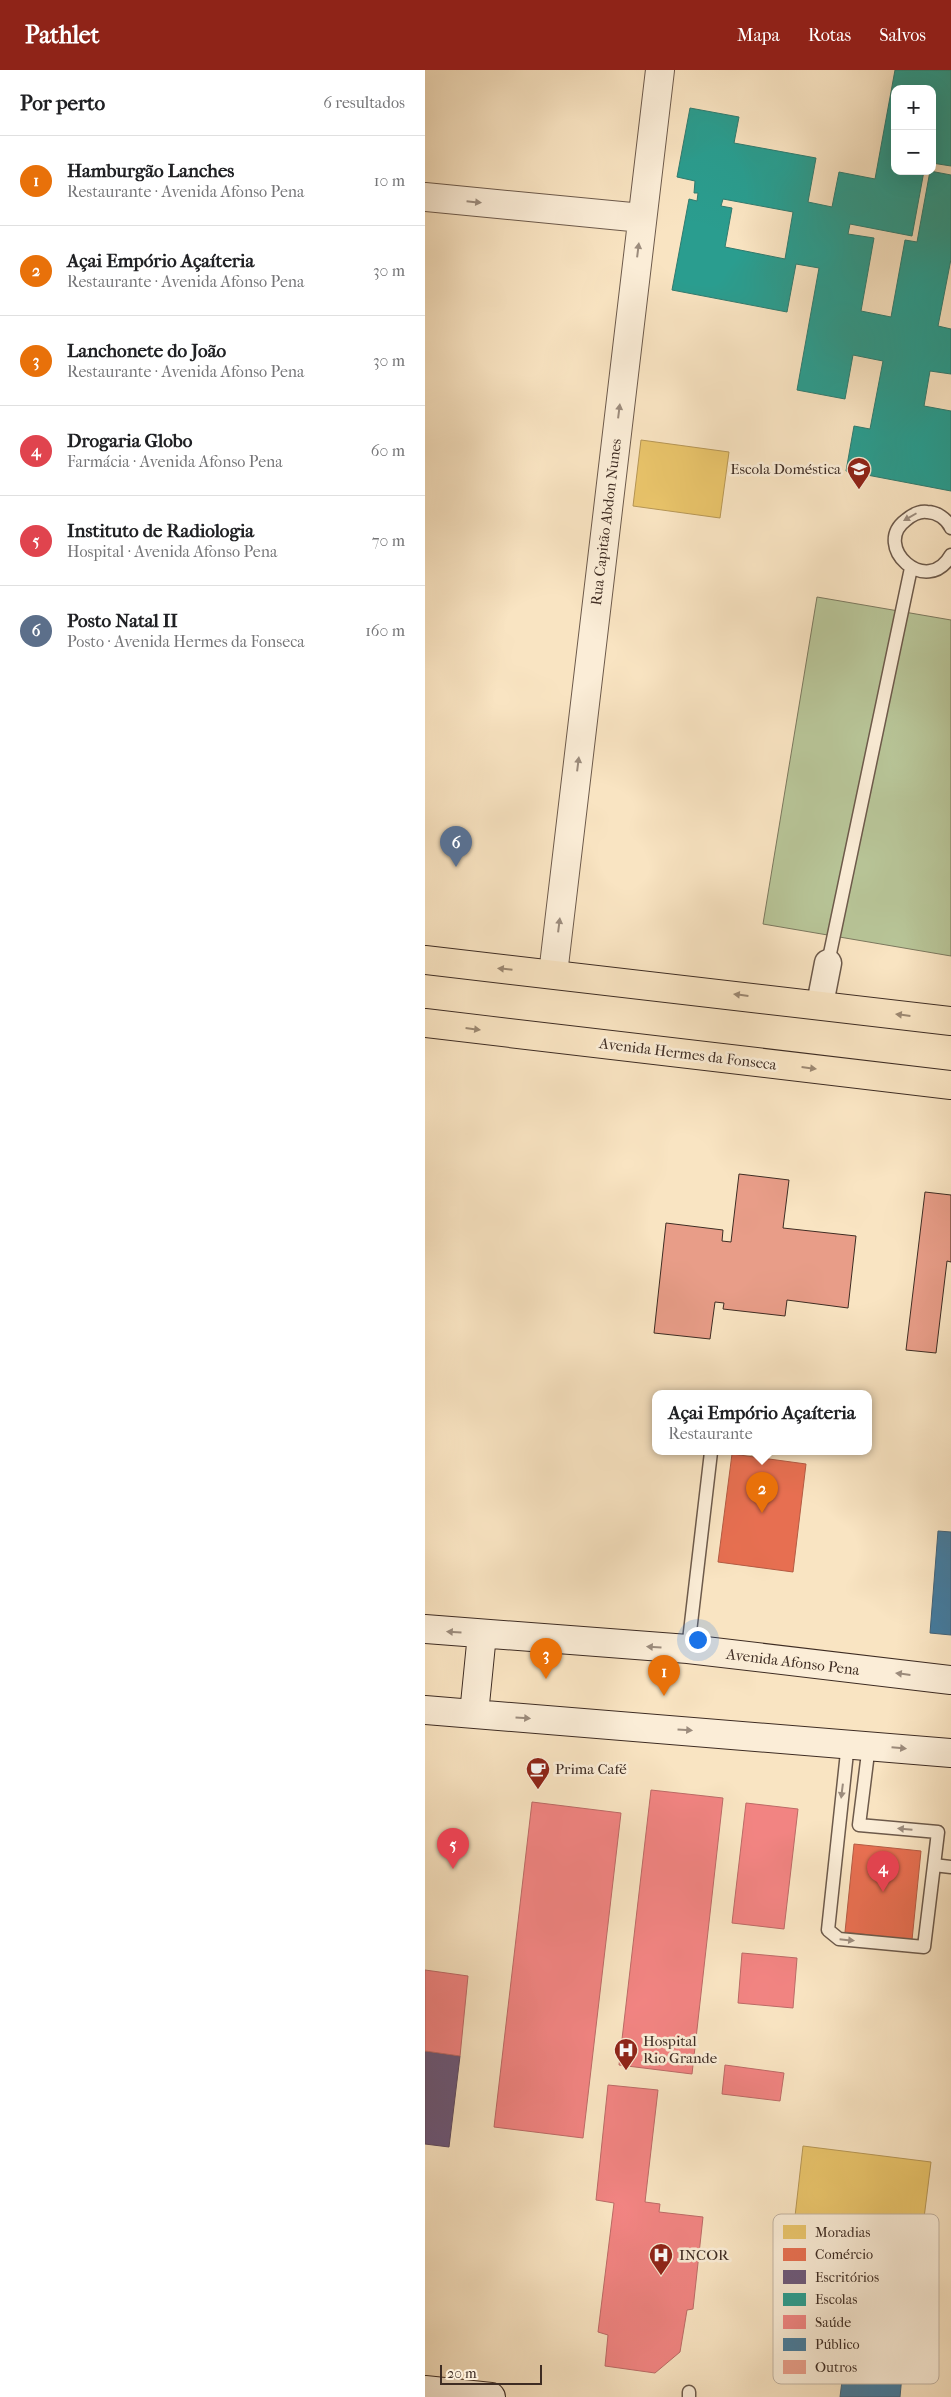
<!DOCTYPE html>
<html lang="pt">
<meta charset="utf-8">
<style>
body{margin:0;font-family:"IM FELL French Canon",serif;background:#f2f2f2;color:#202124}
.controls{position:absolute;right:15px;top:15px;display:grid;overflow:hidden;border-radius:10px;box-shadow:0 5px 20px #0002}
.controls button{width:45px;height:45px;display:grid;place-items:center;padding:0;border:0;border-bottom:1px solid #e0e0e0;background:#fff;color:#202124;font:25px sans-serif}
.scale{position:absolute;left:15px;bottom:12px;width:102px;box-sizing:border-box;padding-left:5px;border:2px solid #3e2c23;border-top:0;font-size:14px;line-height:18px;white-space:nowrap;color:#3e2c23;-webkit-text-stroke:4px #fbedd7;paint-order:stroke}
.you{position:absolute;left:272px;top:1569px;width:18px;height:18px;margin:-12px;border:4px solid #fff;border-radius:50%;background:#1a73e8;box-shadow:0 0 0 8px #1a73e833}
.badge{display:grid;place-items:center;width:32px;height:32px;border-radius:50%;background:#8f2418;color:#fff;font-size:16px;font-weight:700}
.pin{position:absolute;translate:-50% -41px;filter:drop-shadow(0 1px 2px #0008)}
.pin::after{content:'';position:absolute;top:26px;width:18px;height:15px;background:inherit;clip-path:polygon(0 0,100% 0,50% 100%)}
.popup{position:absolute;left:227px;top:1320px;width:220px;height:65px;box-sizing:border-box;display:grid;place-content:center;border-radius:10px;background:#fff;filter:drop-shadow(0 1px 4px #0005);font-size:16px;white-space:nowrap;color:#757577}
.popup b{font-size:19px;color:#202124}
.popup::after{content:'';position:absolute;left:50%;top:100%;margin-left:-10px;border:10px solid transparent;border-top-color:#fff}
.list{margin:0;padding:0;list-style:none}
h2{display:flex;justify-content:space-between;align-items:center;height:65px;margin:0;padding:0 20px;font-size:21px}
h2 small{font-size:16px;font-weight:400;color:#757577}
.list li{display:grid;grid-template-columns:32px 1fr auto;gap:15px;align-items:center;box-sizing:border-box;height:90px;padding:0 20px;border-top:1px solid #e0e0e0}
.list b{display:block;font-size:19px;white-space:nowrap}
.list p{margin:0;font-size:16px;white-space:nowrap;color:#757577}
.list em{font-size:16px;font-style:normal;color:#757577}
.map{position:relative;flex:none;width:526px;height:2327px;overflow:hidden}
header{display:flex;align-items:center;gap:30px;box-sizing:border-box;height:70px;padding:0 25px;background:#8f2418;color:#fff}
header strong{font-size:24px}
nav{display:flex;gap:28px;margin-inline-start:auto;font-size:18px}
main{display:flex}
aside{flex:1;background:#fff}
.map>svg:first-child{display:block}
</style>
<header>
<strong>Pathlet</strong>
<nav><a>Mapa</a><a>Rotas</a><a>Salvos</a></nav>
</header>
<main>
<aside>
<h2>Por perto<small>6 resultados</small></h2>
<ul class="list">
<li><span class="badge" style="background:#e8710a">1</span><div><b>Hamburgão Lanches</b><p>Restaurante · Avenida Afonso Pena</p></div><em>10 m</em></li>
<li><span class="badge" style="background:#e8710a">2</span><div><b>Açai Empório Açaíteria</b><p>Restaurante · Avenida Afonso Pena</p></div><em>30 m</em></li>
<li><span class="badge" style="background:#e8710a">3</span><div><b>Lanchonete do João</b><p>Restaurante · Avenida Afonso Pena</p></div><em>30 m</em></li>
<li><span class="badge" style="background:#e0444e">4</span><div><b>Drogaria Globo</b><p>Farmácia · Avenida Afonso Pena</p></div><em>60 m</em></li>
<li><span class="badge" style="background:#e0444e">5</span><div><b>Instituto de Radiologia</b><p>Hospital · Avenida Afonso Pena</p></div><em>70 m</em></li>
<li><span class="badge" style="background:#5c6f8a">6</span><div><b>Posto Natal II</b><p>Posto · Avenida Hermes da Fonseca</p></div><em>160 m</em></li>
</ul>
</aside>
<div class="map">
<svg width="526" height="2327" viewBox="0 0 526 2327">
<rect width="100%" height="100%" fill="#f9e4c2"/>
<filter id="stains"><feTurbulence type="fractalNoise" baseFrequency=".004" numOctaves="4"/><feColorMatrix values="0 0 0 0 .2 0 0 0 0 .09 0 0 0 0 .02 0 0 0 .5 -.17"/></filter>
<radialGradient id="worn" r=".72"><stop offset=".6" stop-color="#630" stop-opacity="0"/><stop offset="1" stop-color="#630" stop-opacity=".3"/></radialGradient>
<path fill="#b8c598" stroke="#7b785e" d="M392,527l134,23v336l-188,-32z"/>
<path fill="#e9c46a" stroke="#b69655" d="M216,370l88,12 -9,66 -87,-12z
M378,2076l128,16 -11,88 -127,-16z"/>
<path fill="#e76f51" stroke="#b45b43" d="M307,1384l74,10 -13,108 -75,-10z
M429,1774l67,7 -9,89 -67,-8z"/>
<path fill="#6d597a" stroke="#5f4c60" d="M0,1981l35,5 -11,91 -24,-3z"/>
<path fill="#2a9d8f" stroke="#307b6f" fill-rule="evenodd" d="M470,0h56v96l-19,-3v-74h-37v82h29l-12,65 -62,-12 -2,10 26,4 -13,73 30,6 14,-77 12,2 13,-71 21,4v84l-13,67 13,3v45l-21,-3 -6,35 27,5v80l-105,-20 8,-45 16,3 13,-68 -30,-6 -8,44 -48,-9 22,-122 -23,-4 -9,48 -115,-22 17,-91 8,2 1,-8h-4l1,-12 -18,-4 13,-69 49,9 -5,26 82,15 -8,44 24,5 7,-35 36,7zM298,129l70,13 -8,47 -60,-12 7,-39 -11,-2z"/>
<path fill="#f28482" stroke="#bc6a66" d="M226,1720l72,8 -31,276 -73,-9z
M107,1732l89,11 -38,325 -89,-11z
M321,1733l52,6 -14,120 -52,-6z
M317,1883l55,5 -4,50 -55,-5z
M0,1900l43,6 -8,80 -35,-5z
M300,1995l59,8 -4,28 -58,-7z
M183,2015l50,5 -13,112 15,2 -1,8 44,5 -10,92 -6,1 -7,42 -25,21 -50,-7 3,-31 -10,-3 16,-129 -18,-3z"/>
<path fill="#457b9d" stroke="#436378" d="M513,1461l13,1v103l-21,-2z
M430,2206l72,9 -3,37 -17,-1 -7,76h-60z"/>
<path fill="#e89d88" stroke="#3e2c23" d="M314,1104l50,6 -6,48 73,8 -8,72 -61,-8 -2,16 -62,-7 1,-6 -9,-1 -5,37 -56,-6 12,-110 57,7 -1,11 9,1z
M500,1122l26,3v67l-4,-1 -11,92 -30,-3z"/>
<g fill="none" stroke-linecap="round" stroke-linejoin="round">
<g stroke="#6d5a4b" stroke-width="15">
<path id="service" d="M526,458c-4,-9 -14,-16 -24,-16 -8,-1 -15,3 -21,8 -35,26 21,78 45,35
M403,893l83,-395
M263,1579l23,-197
M423,1673l-20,187 11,9 85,8 10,-82 17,2
M444,1675l-10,80 79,7 -4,33
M264,2327v-5"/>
</g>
<g stroke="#6d5a4b" stroke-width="29">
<path id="minor" d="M395,934l8,-41"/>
</g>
<g stroke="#6d5a4b" stroke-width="30">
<path id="tertiary" d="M0,127l217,21
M128,904l107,-904"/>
</g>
<g stroke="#3e2c23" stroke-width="30">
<path id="secondary" d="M0,1559l263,20 263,31
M0,1640l526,43
M49,1644l8,-80
M0,2320l66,7"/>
</g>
<g stroke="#3e2c23" stroke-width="30">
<path id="primary" d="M0,890l526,61
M0,953l526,62"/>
</g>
<use href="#service" stroke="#fbedd7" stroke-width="12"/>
<use href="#minor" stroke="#fbedd7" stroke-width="26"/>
<use href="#tertiary" stroke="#fbedd7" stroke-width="28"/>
<use href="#secondary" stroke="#fbedd7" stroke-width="28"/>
<use href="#primary" stroke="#f9e4c2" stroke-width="28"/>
</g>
<defs><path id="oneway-solid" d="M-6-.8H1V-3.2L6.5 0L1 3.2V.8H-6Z" transform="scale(1.25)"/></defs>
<g fill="#9c8c7d">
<use href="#oneway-solid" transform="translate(49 132) rotate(6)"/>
<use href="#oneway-solid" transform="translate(213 180) rotate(-83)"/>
<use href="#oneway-solid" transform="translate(194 341) rotate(-83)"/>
<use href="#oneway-solid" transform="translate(485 447) rotate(150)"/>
<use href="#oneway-solid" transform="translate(153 694) rotate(-83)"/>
<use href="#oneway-solid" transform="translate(134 855) rotate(-83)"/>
<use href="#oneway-solid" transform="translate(29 1562) rotate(-176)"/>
<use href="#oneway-solid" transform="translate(229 1577) rotate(-176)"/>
<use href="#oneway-solid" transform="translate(478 1604) rotate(-173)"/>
<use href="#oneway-solid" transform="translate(98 1648) rotate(4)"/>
<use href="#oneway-solid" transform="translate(260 1660) rotate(4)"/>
<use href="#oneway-solid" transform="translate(474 1678) rotate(5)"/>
<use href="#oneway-solid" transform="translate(417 1721) rotate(97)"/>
<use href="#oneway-solid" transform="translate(480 1759) rotate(-175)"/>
<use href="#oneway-solid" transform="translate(422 1870) rotate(6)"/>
</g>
<g fill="#9c8872">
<use href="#oneway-solid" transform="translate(80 899) rotate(-174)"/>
<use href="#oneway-solid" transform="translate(316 925) rotate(-173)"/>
<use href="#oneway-solid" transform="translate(478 945) rotate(-173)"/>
<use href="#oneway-solid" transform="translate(48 959) rotate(7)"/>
<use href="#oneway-solid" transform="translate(384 998) rotate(7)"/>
</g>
<defs>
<g id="school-pin" transform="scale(1.25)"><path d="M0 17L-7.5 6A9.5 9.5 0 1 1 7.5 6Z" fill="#8f2418" stroke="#fbedd7"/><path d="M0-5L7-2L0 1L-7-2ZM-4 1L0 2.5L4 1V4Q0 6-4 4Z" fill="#fff"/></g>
<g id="cafe-pin" transform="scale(1.25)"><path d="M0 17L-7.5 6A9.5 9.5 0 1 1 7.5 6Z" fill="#8f2418" stroke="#fbedd7"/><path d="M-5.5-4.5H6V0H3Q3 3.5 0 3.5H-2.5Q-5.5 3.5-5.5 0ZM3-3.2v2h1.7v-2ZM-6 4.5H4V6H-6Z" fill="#fff"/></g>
<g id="hospital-pin" transform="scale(1.25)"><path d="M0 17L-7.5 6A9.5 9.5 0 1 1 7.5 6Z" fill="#8f2418" stroke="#fbedd7"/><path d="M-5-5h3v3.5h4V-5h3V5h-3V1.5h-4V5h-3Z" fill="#fff"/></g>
</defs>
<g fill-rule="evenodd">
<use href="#school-pin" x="434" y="399"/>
<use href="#cafe-pin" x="113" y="1699"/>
<use href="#hospital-pin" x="201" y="1980"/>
<use href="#hospital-pin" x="236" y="2185"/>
</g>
<g text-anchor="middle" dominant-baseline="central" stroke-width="5" stroke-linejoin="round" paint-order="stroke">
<g font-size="15" fill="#3e2c23" stroke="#fbedd7" text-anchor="start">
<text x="416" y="399" text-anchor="end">Escola Doméstica</text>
<text x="130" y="1699">Prima Café</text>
<text x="218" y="1971">Hospital<tspan x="218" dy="17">Rio Grande</tspan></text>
<text x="254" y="2185">INCOR</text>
</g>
<g font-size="15" fill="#3e2c23" stroke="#fbedd7">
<text transform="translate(181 452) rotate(-83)">Rua Capitão Abdon Nunes</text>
<text transform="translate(263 984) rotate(7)">Avenida Hermes da Fonseca</text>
<text transform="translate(368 1592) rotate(7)">Avenida Afonso Pena</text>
</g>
</g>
<rect x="348" y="2144" width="166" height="170" rx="8" fill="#fbedd7" stroke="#c2b3a1" stroke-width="1"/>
<rect x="358" y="2155" width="23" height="14" fill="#e9c46a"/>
<rect x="358" y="2178" width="23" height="13" fill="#e76f51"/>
<rect x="358" y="2200" width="23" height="14" fill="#6d597a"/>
<rect x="358" y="2223" width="23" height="13" fill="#2a9d8f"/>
<rect x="358" y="2245" width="23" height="14" fill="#f28482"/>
<rect x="358" y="2268" width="23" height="13" fill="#457b9d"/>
<rect x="358" y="2290" width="23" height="14" fill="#e89d88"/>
<g font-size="14" fill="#3e2c23">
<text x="390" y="2167">Moradias</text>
<text x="390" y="2189">Comércio</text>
<text x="390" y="2212">Escritórios</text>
<text x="390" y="2234">Escolas</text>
<text x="390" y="2257">Saúde</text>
<text x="390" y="2279">Público</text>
<text x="390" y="2302">Outros</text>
</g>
<rect width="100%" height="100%" filter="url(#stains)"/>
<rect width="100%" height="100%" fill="url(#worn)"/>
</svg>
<div class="controls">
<button>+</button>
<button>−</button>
</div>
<div class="scale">20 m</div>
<div class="you"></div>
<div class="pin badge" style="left:239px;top:1626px;background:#e8710a">1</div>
<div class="pin badge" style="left:337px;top:1443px;background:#e8710a">2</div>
<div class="popup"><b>Açai Empório Açaíteria</b>Restaurante</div>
<div class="pin badge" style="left:121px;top:1609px;background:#e8710a">3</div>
<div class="pin badge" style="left:458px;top:1822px;background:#e0444e">4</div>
<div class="pin badge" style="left:28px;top:1799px;background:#e0444e">5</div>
<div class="pin badge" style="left:31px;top:797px;background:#5c6f8a">6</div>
</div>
</main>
